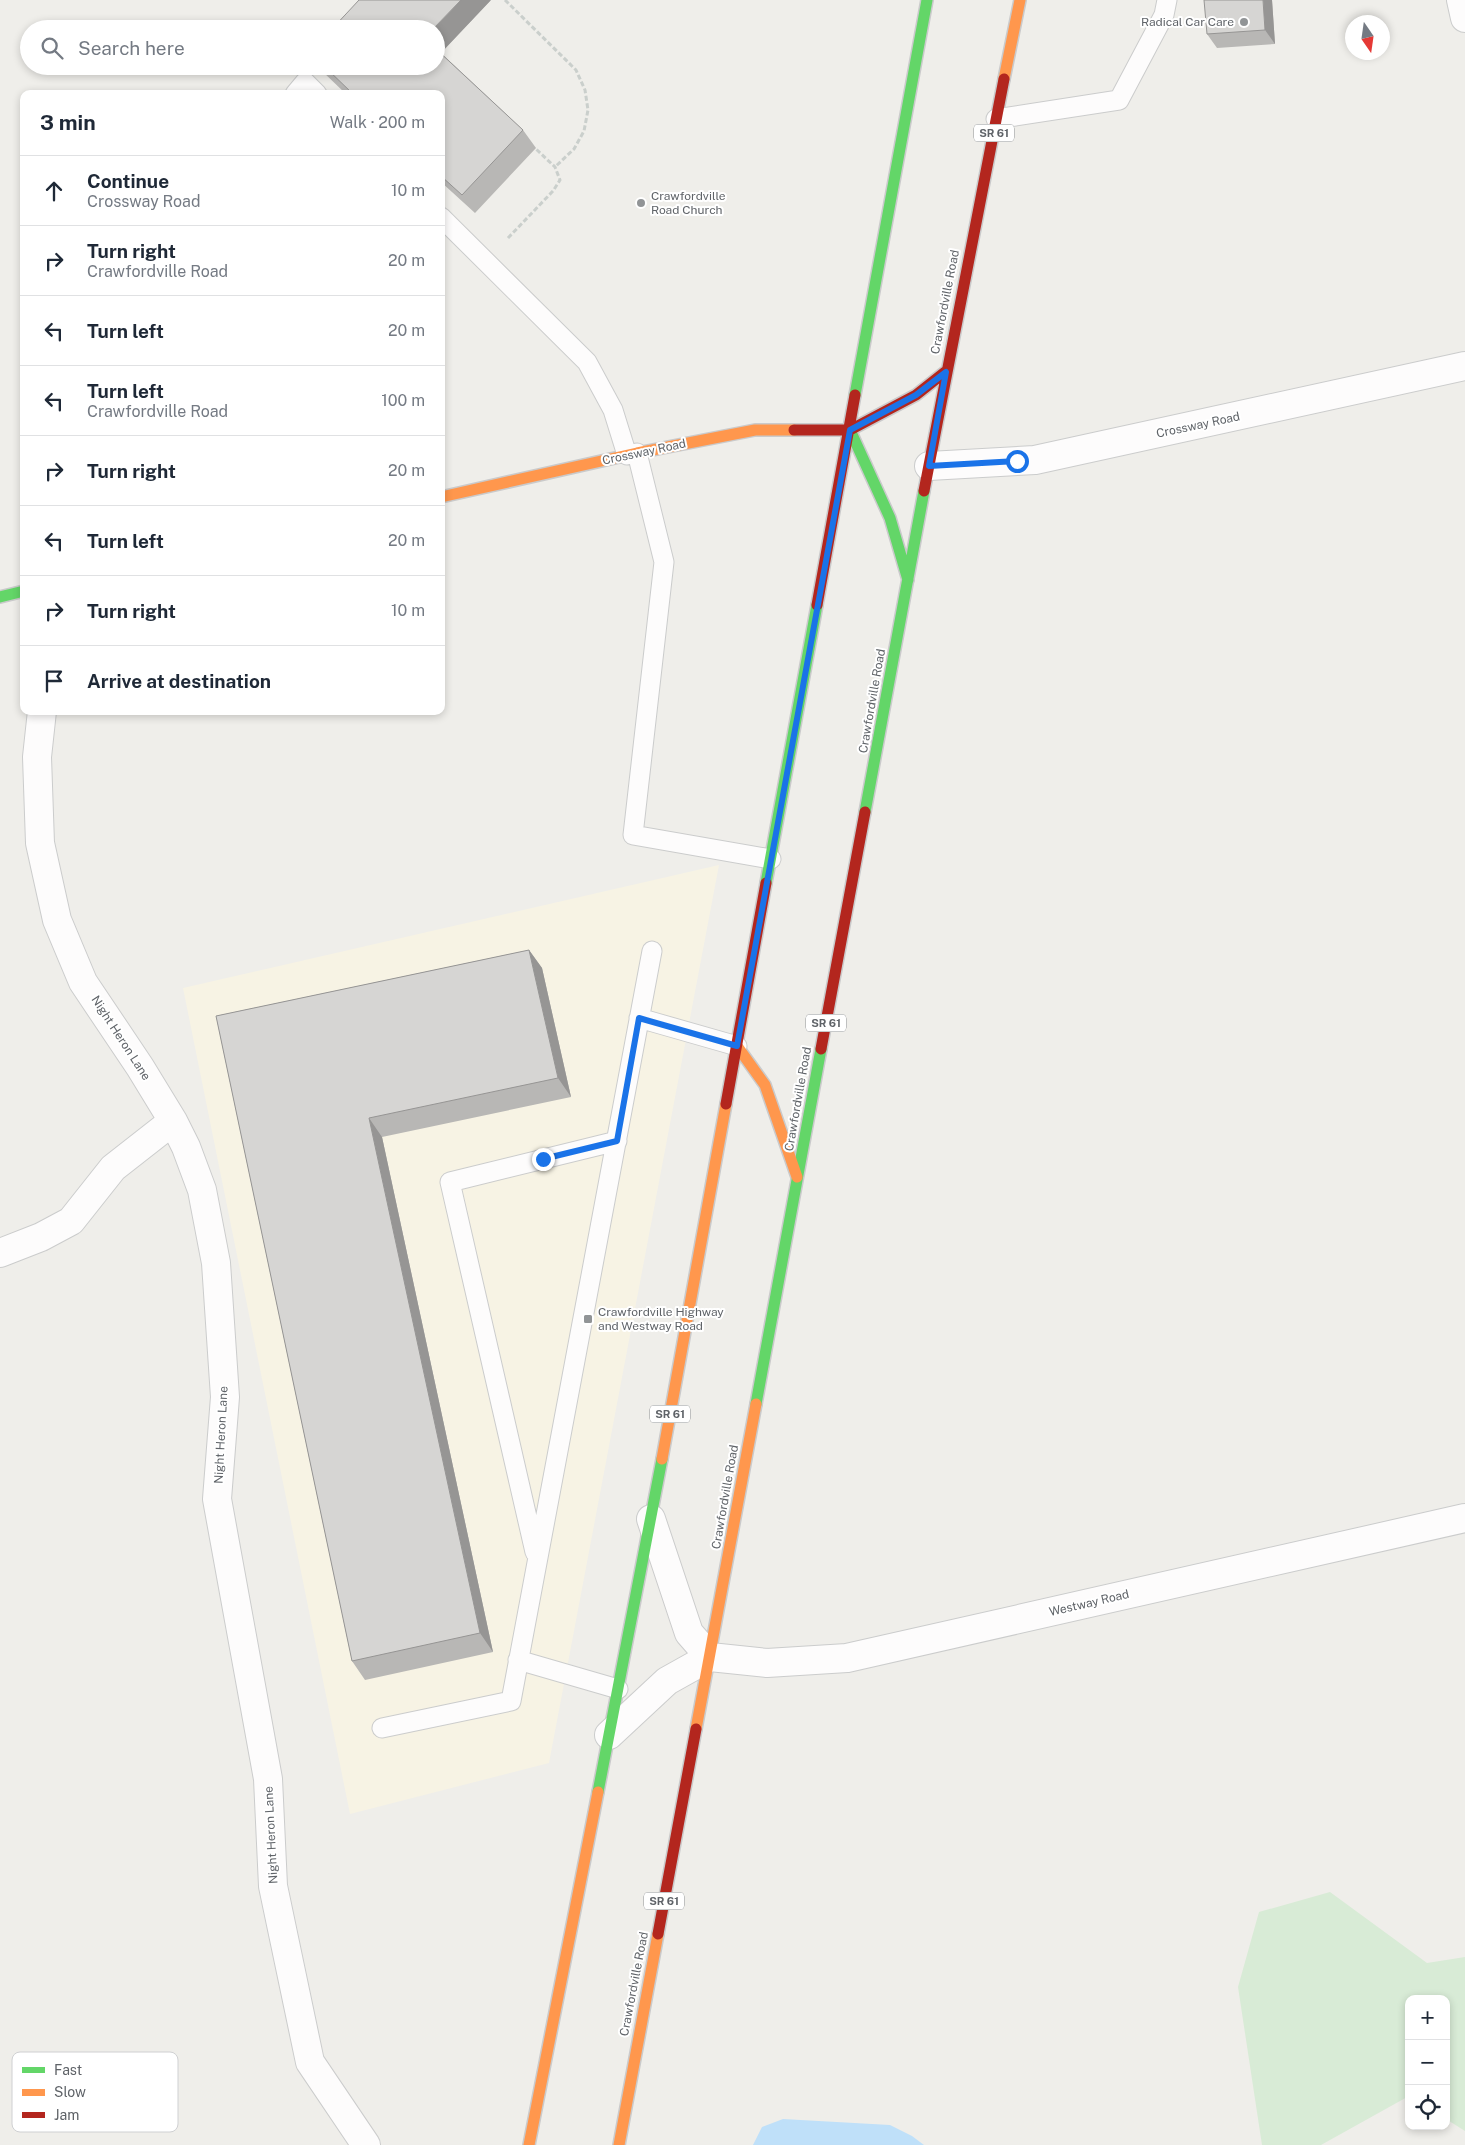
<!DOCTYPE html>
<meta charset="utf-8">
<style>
body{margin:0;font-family:"Public Sans",sans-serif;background:#f2f2f3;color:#1f2937}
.controls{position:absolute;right:15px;bottom:15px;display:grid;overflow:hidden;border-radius:10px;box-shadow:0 2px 8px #0003}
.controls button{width:45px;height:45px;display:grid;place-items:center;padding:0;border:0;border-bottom:1px solid #e0e1e3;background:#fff;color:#1f2937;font:25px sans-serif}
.compass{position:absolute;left:1345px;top:15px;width:45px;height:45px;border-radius:50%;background:#fff;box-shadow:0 2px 8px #0003;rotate:167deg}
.stop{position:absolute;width:15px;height:15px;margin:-11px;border:4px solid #1a73e8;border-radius:50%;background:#fff}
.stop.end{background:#1a73e8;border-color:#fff;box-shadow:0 1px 5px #0008}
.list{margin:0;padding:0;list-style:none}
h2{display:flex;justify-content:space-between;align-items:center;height:65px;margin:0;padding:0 20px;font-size:21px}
h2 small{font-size:16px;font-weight:400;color:#747a83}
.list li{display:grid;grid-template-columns:32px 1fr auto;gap:15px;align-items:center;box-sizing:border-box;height:70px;padding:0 20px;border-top:1px solid #e0e1e3}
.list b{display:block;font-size:19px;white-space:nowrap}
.list p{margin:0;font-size:16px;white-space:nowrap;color:#747a83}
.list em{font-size:16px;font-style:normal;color:#747a83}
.icon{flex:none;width:28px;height:28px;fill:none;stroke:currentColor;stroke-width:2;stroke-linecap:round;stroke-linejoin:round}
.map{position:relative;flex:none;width:1465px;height:2145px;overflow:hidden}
.search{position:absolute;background:#fff;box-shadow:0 2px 8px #0003;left:20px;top:20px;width:425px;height:55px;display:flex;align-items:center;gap:12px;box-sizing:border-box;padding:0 18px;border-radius:28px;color:#747a83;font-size:19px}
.panel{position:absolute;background:#fff;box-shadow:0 2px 8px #0003;left:20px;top:90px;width:425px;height:625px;border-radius:10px}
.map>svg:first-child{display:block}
</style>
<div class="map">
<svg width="1465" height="2145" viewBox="0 0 1465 2145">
<rect width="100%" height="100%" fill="#efeeea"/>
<path fill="#f7f3e4" d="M719,865l-170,898 -199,51 -167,-826z"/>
<path fill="#d8ebd6" d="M1330,1892l97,71 38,-6v174l-19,-12v-120h-37v97l-88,49h-59l-24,-158 21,-75z"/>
<path fill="#bfe0f9" d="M783,2119l107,6 22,11 12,9h-171l9,-18z"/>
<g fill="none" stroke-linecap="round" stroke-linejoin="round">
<g stroke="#cbcccc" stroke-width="21">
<path id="lane" d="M295,94l10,-12 12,12
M996,119l123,-19 45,-85 3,-15
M441,217l146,145 26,48 14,45
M637,453l27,109 -31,273 138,24
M639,1018l98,28
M535,1552l-85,-370 167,-41
M518,1660l100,29
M382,1728l129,-27 141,-750"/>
</g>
<g stroke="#cbcccc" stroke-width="30">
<path id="street" d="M1461,0l4,18
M929,466l106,-6 430,-94
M42,711l-5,46 3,86 17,77 26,62 57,85 33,54 13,26 16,43 14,73 9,134 -8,102 51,280 5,107 37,176 56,83
M0,1253l41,-16 30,-16 42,-53 60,-47
M651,1519l38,114 21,24
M710,1657l57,6 80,-5 618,-140
M609,1735l58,-54 43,-24"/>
</g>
<g stroke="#cacacb" stroke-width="14">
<path id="fast" d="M855,395l72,-395
M850,430l40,88 18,62
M0,597l24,-6
M865,812l59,-321
M766,883l51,-278
M756,1404l65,-355
M598,1792l64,-333"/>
</g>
<g stroke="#cacacb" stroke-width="14">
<path id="slow" d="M1004,79l16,-79
M441,497l196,-44 118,-23h39
M737,1046l28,39 32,92
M662,1459l64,-355
M696,1729l60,-325
M529,2145l69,-353
M619,2145l39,-211"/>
</g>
<g stroke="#cacacb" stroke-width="14">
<path id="jam" d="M794,430h56l66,-35 29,-23
M924,491l80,-412
M817,605l38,-210
M821,1049l44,-237
M726,1104l40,-221
M658,1934l38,-205"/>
</g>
<path stroke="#cacfcc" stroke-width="3" stroke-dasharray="5 2.5" stroke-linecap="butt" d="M505,0l71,70 9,20 3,20 -4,21 -10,18 -19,18
M508,238l45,-47 7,-11 -5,-13 -19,-18"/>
<use href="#lane" stroke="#fdfcfc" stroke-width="19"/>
<use href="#street" stroke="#fdfcfc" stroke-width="28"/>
<use href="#fast" stroke="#63d668" stroke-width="11"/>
<use href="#slow" stroke="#ff974d" stroke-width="11"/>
<use href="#jam" stroke="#b3261e" stroke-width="11"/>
</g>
<path fill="#b8b7b5" d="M491,0l-50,53 82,77 13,18 -61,65 -34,-31v-88h-95l-24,-23 -3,-5h117v-37z
M1272,0l3,44 -58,4 -10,-14z
M529,950l13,18 29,129 -189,40 111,515 -128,28 -13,-19 -136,-645z"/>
<path fill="#969594" d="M461,0h30l-53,56 -2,-2v-25h-3z
M1263,0h9l3,44 -10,-14z
M529,950l13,18 29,129 -13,-19z
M369,1118l13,19 111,515 -13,-19z"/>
<path fill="#d6d5d3" stroke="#969594" d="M359,0h102l-28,29h-101z
M1204,0h59l2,30 -58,4z
M436,49l87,81 -61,65 -21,-19v-82h-88l-29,-28h112z
M529,950l29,128 -189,40 111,515 -128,28 -136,-645z"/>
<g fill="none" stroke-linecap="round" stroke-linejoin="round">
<path stroke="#1a73e8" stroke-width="6" d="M543,1159l74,-18 22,-123 98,28 113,-616 66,-35 30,-23 -17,94 88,-5"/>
</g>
<g fill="#919496" stroke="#fff" stroke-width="2">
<circle cx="1244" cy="22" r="5"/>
<circle cx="641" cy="203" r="5"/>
<rect x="583" y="1314" width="10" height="10" rx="2.5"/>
</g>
<g text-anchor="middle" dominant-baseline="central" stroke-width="4" stroke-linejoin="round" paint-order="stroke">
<g fill="#fff" stroke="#8f9295" stroke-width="1">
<rect x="974" y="124.5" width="40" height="17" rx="4"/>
<rect x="806" y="1014.5" width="40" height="17" rx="4"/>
<rect x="650" y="1405.5" width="40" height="17" rx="4"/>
<rect x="644" y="1892.5" width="40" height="17" rx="4"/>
</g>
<g font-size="11" font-weight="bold" fill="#5f6368">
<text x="994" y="133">SR 61</text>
<text x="826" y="1023">SR 61</text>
<text x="670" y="1414">SR 61</text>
<text x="664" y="1901">SR 61</text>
</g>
<g font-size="12" fill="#5f6368" stroke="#fff" text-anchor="start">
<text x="1234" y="22" text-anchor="end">Radical Car Care</text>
<text x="651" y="196">Crawfordville<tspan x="651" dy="14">Road Church</tspan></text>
<text x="598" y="1312">Crawfordville Highway<tspan x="598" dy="14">and Westway Road</tspan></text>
</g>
<g font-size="12" fill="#5f6368" stroke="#fff">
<text transform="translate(945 302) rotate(-79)">Crawfordville Road</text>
<text transform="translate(1198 425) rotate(-12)">Crossway Road</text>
<text transform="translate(644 452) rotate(-12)">Crossway Road</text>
<text transform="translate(872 701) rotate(-80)">Crawfordville Road</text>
<text transform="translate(121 1038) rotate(57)">Night Heron Lane</text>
<text transform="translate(798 1099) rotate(-80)">Crawfordville Road</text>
<text transform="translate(221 1435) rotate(-87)">Night Heron Lane</text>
<text transform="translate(725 1497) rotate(-80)">Crawfordville Road</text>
<text transform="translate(1089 1603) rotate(-13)">Westway Road</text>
<text transform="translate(271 1835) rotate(-93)">Night Heron Lane</text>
<text transform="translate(634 1984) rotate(-79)">Crawfordville Road</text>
</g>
</g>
<rect x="12" y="2052" width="166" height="80" rx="8" fill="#fff" stroke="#cfd0d2" stroke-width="1"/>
<rect x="22" y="2067" width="23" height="6" fill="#63d668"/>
<rect x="22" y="2089" width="23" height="7" fill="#ff974d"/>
<rect x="22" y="2112" width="23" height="6" fill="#b3261e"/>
<g font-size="14" fill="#5f6368">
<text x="54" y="2075">Fast</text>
<text x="54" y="2097">Slow</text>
<text x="54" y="2120">Jam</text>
</g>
</svg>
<div class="controls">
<button>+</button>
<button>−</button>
<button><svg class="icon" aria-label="locate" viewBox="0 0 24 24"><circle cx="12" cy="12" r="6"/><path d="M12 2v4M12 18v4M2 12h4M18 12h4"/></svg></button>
</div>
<svg class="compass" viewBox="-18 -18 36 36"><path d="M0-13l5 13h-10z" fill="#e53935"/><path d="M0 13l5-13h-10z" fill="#747a83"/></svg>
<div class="stop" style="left:1017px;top:461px"></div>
<div class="stop end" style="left:543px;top:1159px"></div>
<div class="search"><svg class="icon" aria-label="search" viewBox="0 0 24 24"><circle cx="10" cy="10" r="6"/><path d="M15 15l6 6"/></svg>Search here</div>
<section class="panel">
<h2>3 min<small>Walk · 200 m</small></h2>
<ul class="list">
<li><svg class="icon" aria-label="ahead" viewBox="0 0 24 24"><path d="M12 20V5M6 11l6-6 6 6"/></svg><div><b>Continue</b><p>Crossway Road</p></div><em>10 m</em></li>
<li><svg class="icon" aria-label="right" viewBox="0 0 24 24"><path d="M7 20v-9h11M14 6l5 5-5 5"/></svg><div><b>Turn right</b><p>Crawfordville Road</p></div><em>20 m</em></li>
<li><svg class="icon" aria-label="left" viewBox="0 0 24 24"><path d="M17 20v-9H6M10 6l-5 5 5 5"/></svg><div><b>Turn left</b></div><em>20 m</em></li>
<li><svg class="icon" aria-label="left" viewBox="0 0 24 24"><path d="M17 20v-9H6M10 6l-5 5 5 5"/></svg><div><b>Turn left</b><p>Crawfordville Road</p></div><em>100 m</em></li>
<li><svg class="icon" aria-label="right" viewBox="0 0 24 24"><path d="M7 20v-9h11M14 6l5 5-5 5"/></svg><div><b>Turn right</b></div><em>20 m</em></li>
<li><svg class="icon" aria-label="left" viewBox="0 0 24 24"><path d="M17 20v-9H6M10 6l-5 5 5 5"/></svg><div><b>Turn left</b></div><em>20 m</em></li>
<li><svg class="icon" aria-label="right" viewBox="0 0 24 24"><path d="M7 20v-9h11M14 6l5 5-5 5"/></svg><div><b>Turn right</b></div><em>10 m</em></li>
<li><svg class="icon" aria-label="arrive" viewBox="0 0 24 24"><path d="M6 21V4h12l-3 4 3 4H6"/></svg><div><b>Arrive at destination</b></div></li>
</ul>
</section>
</div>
